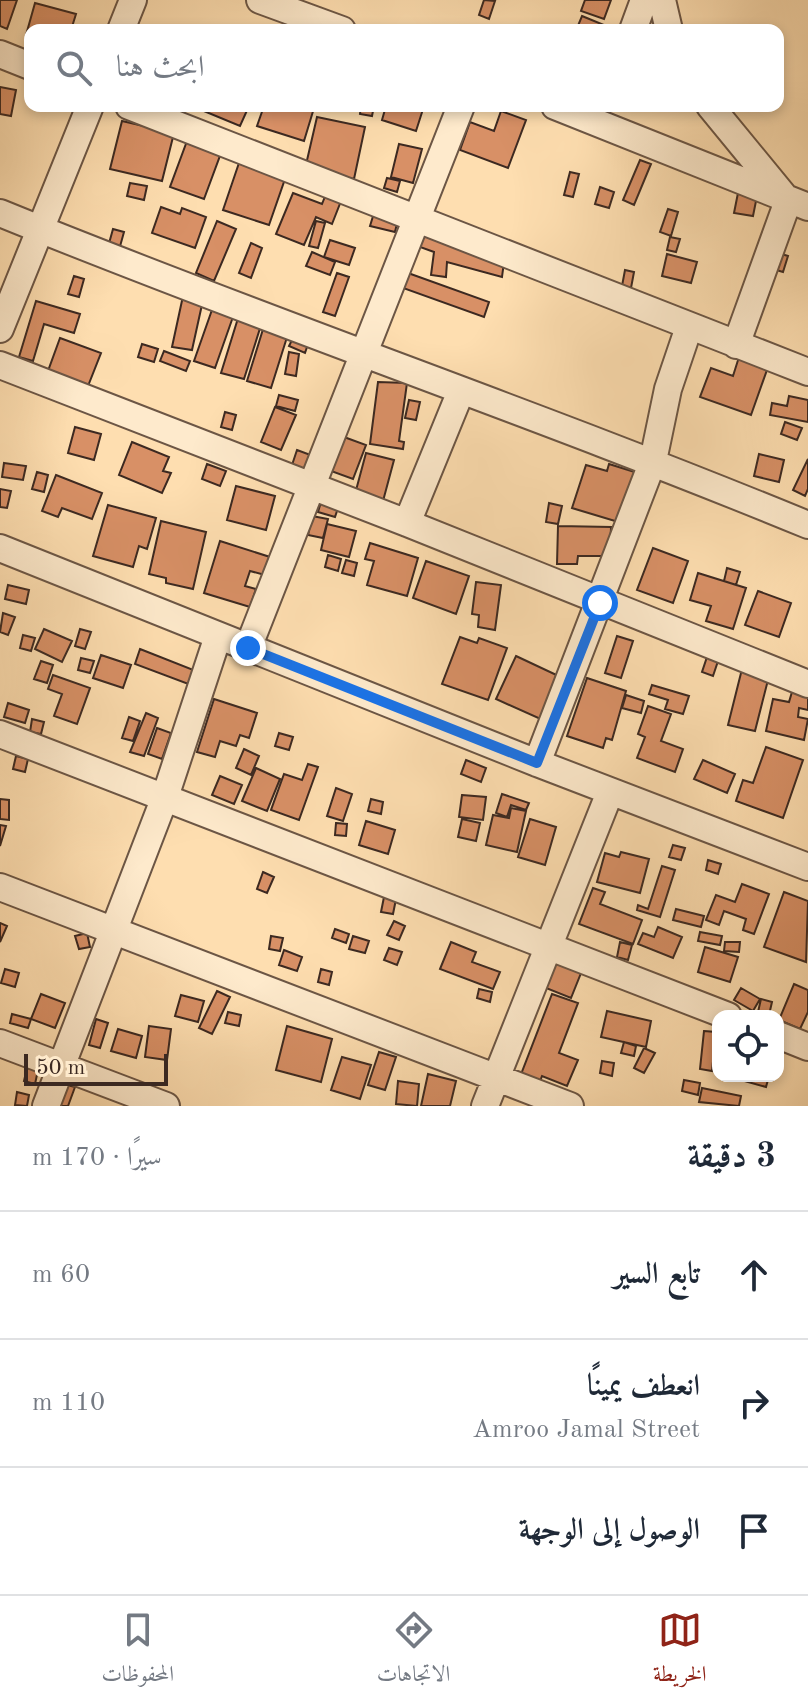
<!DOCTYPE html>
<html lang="ar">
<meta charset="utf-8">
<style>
body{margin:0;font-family:"Old Standard TT",Amiri,serif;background:#f2f2f3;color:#1f2937;direction:rtl}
.controls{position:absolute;right:24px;bottom:24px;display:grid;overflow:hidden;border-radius:16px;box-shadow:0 4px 12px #0003}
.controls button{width:72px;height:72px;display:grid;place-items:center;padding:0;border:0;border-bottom:2px solid #e0e1e3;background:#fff;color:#1f2937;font:40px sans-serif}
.scale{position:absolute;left:24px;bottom:20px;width:144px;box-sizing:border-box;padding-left:8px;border:4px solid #3c2921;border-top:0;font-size:22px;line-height:28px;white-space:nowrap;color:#3c2921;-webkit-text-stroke:6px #feeacc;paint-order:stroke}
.stop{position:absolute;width:24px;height:24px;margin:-18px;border:6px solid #1a73e8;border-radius:50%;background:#fff}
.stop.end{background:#1a73e8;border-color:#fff;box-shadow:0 2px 8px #0008}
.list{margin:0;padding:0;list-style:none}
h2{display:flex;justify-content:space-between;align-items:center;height:104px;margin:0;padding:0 32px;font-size:34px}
h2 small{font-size:26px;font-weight:400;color:#747a83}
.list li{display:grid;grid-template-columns:52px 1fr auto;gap:24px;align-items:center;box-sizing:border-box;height:128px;padding:0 32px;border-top:2px solid #e0e1e3}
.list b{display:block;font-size:30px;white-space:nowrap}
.list p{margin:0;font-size:26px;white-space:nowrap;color:#747a83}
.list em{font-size:26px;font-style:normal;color:#747a83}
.icon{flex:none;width:44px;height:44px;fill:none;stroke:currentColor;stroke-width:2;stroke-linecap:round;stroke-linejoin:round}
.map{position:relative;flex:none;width:808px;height:1106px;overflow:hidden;direction:ltr}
.search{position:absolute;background:#fff;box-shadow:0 4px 12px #0003;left:24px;right:24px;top:24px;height:88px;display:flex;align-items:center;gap:20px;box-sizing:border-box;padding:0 28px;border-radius:16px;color:#747a83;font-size:30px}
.sheet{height:488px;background:#fff}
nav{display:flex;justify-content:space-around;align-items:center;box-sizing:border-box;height:112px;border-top:2px solid #e0e1e3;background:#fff;font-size:22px;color:#747a83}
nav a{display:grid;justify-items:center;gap:4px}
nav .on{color:#8f2418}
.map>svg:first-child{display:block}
</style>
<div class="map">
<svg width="808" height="1106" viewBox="0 0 808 1106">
<rect width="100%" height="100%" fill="#fedeb0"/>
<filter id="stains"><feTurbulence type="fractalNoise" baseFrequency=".0025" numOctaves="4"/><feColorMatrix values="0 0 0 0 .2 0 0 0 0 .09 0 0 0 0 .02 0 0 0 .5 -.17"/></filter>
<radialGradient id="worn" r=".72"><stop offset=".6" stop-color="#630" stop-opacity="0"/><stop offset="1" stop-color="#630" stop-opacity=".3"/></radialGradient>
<path fill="#d89066" stroke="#3c2921" stroke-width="2" d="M0,0h17l-10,29 -7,-3z
M484,0l11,1 -6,18 -10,-4z
M585,0h26l-7,19 -23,-8z
M35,3l41,11 -5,16h-41v6l-4,-1z
M582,16l22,9 -2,5 -25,-2z
M0,87l16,3 -5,26 -11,-2z
M201,106h48l-9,20 -41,-17z
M264,106l50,2 -10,33 -47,-15z
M361,106h13l-2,10 -12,-2z
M386,106h38l-8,25 -34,-11z
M501,111l25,9 -18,48 -48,-18 10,-28 24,9z
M317,117l48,10 -11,52 -49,-10z
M122,121l52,12 -12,48 -52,-12z
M187,141l34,12 -17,46 -34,-12z
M399,144l23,5 -9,34 -22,-6z
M240,160l46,16 -17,49 -46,-15z
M640,160l11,4 -17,41 -11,-5z
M570,172l9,2 -6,23 -9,-2z
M387,178l13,3 -3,11 -13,-4z
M130,183l17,3 -3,14 -17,-4z
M600,187l14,5 -5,16 -14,-4z
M293,193l29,11 4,-10 15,7 -9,23 -16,-7 -12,28 -28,-11z
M738,193l19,3 -4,20 -19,-3z
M161,207l19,7 2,-6 24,9 -11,31 -43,-15z
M668,209l10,3 -7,24 -11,-4z
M374,213l24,6 -3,13 -25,-6z
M217,221l19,8 -22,52 -18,-8z
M316,221l9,2 -7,25 -9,-2z
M113,229l11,3 -5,18 -11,-3z
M425,233l79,29 -2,15 -55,-15 -1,15 -15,-2 3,-23 -14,-5z
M670,237l10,2 -4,13 -9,-2z
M330,240l25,8 -6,17 -25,-8z
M251,243l11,5 -11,30 -12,-5z
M312,252l23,10 -5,13 -24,-9z
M778,253l10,3 -5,16 -10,-3z
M667,254l30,8 -6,21 -29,-7z
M625,270l9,2 -3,16 -9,-2z
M337,273l12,4 -14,39 -12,-4z
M408,273l81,29 -5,15 -81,-29z
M74,276l10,3 -5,18 -11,-3z
M183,296l20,4 -11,50 -20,-3z
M36,301l44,13 -6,19 -30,-9 -11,37 -14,-4z
M213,307l21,7 -19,54 -21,-7z
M239,315l23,7 -18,57 -23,-6z
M264,326l24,8 -17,54 -24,-7z
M60,338l41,15 -13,33 -40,-15z
M293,338l15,6 -3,9 -16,-7z
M142,344l16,5 -4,13 -16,-5z
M164,351l26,10 -4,10 -26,-10z
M289,352l10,2 -3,22 -11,-2z
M739,357l29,10 -17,48 -51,-18 11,-29 22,8z
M378,382l29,1 -8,58 5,1 -1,7 -33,-5z
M279,395l19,5 -3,11 -19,-5z
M789,396l19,4v22l-38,-7 2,-12 15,3z
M409,400l11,2 -4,18 -11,-2z
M275,407l21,8 -15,35 -20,-8z
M225,412l11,3 -4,15 -11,-3z
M785,422l17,6 -5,12 -16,-6z
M75,427l26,7 -7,26 -26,-7z
M344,437l22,8 -13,34 -22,-8z
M132,442l37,15 -6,14 8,2 -9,20 -43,-18z
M297,450l19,7 -7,17 -18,-6z
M366,453l28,7 -11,41 -28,-7z
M759,454l25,6 -5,22 -25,-6z
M808,459v30l-3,7 -12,-6z
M4,463l22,3 -3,14 -21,-3z
M207,464l19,7 -6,15 -18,-7z
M609,464l32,10 -16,50 -53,-16 14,-43 21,6z
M37,472l11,3 -4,17 -12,-3z
M56,475l46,18 -10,26 -30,-11 -4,9 -16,-6z
M236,486l39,10 -9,34 -39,-10z
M0,489l11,2 -4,17 -7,-1z
M321,502l17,6 -3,9 -17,-5z
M549,503l13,3 -4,18 -12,-2z
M108,505l48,13 -9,31 -8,-3 -6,21 -40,-11z
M312,516l16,3 -5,19 -15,-3z
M161,521l45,11 -13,57 -27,-6v-5l-17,-4z
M327,524l29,7 -7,26 -28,-7z
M558,526l53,1 -1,29h-32l-1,8h-20z
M220,541l50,16 -5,18 -15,-4 -5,15 11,3 -6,18 -46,-14z
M370,543l48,15 -11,38 -40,-11 7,-24 -9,-2z
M653,548l35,13 -15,42 -36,-13z
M328,555l13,4 -3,12 -13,-4z
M346,560l11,3 -3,13 -12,-3z
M426,561l43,15 -13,38 -43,-16z
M727,568l13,4 -4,13 -12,-4z
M698,573l48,15 -13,41 -27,-8 5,-15 -21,-6z
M476,582l25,3 -6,45 -17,-3 1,-12 -7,-1z
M8,585l21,5 -3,14 -21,-5z
M758,591l33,12 -12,34 -34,-12z
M3,613l12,4 -7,18 -8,-3z
M44,629l28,12 -10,21 -27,-13z
M80,629l11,3 -6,17 -10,-3z
M23,635l12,3 -4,13 -11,-3z
M617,636l16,5 -12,37 -16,-5z
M460,637l17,6 2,-5 28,10 -19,52 -46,-16z
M140,649l56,22 -5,14 -56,-21z
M708,654l11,4 -6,18 -11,-4z
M101,655l30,10 -8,23 -30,-10z
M516,656l49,23 -20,42 -49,-22z
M81,658l13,3 -4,12 -12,-3z
M41,661l12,4 -6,18 -13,-4z
M742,669l27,7 -14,55 -27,-6z
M53,675l37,13 -13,36 -23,-8 8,-22 -14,-5z
M587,678l39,13 -14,49 -6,-2 -3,10 -36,-12z
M652,685l37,11 -6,18 -18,-5 3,-9 -19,-6z
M792,692l16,3v15l-9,-2 -1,9 10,2 -4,21 -38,-9 7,-32 16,3z
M626,695l18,6 -3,12 -19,-5z
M214,699l43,14 -8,25 -9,-3 -4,11 -16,-5 -5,16 -18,-5z
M8,703l21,7 -4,13 -21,-6z
M648,706l23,8 -10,27 22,8 -8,23 -38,-14 8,-21 -7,-3z
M146,713l12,5 -14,38 -14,-4z
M129,717l11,4 -7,20 -11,-3z
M32,719l12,3 -3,12 -11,-2z
M157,728l14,5 -9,26 -14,-5z
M279,733l14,4 -4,13 -14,-4z
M766,747l37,13 -20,58 -47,-17 7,-21 10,3z
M244,749l15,7 -8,19 -15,-7z
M16,756l12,3 -3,13 -12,-3z
M466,760l20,8 -5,14 -20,-8z
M703,760l32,14 -8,19 -33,-14z
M308,764l10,3 -19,53 -28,-10 13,-36 18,6z
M256,768l24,11 -13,32 -25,-10z
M220,776l22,9 -8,19 -22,-9z
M336,788l16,6 -9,27 -16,-5z
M502,794l27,9 -3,7 -15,-5 -4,12 -11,-4z
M462,795l24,2 -3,23 -24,-3z
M0,799l9,1v20l-9,-1z
M371,799l12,3 -2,12 -13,-3z
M511,808l15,3 -9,41 -31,-7 7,-30 16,3z
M462,819l18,4 -4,18 -18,-4z
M530,819l26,8 -11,38 -27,-8z
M366,821l29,9 -7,24 -29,-9z
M336,823l11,1 -1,12 -11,-1z
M0,825l6,1 -6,20z
M673,845l12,3 -4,12 -12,-3z
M621,852l28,7 -9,34 -43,-11 8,-29 14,4z
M708,860l13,4 -3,10 -12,-4z
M662,866l13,4 -15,47 -23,-7 1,-5 10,4z
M263,872l11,5 -7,16 -10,-4z
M742,884l27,10 -15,40 -11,-4 3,-11 -22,-8 -5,14 -13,-5 10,-25 19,7z
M593,888l12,4 -5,12 42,16 -9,24 -54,-20z
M784,892l24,9 -2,61 -42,-15z
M384,897l12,2 -3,15 -12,-2z
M676,909l28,7 -3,11 -28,-7z
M394,921l11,5 -6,14 -12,-5z
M0,923l7,3 -7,16z
M658,927l24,10 -9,21 -35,-14 5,-11 11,4z
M335,929l14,5 -3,9 -14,-5z
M700,932l22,4 -2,9 -22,-4z
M87,933l3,14 -11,2 -4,-13z
M271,936l12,2 -3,13 -11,-2z
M353,936l16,5 -4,12 -16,-4z
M451,942l25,10 -4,10 28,10 -7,17 -53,-20z
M620,942l12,3 -4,15 -11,-3z
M725,942h15l-1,10 -15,-1z
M705,947l33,10 -8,25 -32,-10z
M389,948l13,4 -5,13 -13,-5z
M284,950l18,7 -5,14 -18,-6z
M556,963l25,10 -10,25 -25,-10z
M5,969l14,4 -4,14 -14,-4z
M321,969l11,3 -3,13 -11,-3z
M794,984l14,6v22l-8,17 -21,-9z
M741,988l19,11 -7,12 -19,-11z
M479,989l13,3 -2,10 -13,-4z
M217,991l13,6 -18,37 -13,-6z
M41,994l24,9 -10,25 -24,-9z
M552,994l26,9 -19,50 19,7 -11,26 -25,-10 -3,8 -19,-7z
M181,995l23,6 -6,21 -23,-6z
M761,999l11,3 -3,13 -11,-3z
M607,1011l44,10 -5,26 -45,-10z
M228,1012l13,3 -2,11 -14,-3z
M12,1014l19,5 -3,9 -18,-5z
M96,1019l12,4 -8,25 -11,-3z
M149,1026l22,3 -4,31 -22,-3z
M287,1026l45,13 -11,43 -45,-12z
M118,1029l24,7 -6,22 -25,-7z
M704,1031l12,1 -4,39 -12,-2z
M624,1042l12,4 -2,10 -13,-3z
M644,1048l11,5 -11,20 -10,-5z
M379,1052l17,5 -11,33 -17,-5z
M342,1057l29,8 -11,34 -29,-9z
M602,1061l12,2 -2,13 -12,-3z
M27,1068l11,2 -3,14 -11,-3z
M428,1074l28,7 -6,25h-29z
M742,1076h27l-3,11 -25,-7z
M684,1080l16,3 -2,12 -16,-4z
M398,1081l21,3 -2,22 -21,-2z
M63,1084l12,3 -7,19h-12z
M702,1088l39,8 -2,10 -40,-4z
M17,1092l12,3 -2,11 -12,-1z"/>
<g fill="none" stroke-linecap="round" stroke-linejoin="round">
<g stroke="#6c5645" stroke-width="30">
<path id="minor" d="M260,0l82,30
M662,0l7,30
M121,30l12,-30
M633,30l11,-30
M0,54l30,12
M129,106l679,266
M555,106l253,101
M710,106l78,95 -52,144
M0,213c267,109 541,202 808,312
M0,329l90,-223
M0,365l407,158 401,161
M407,523l54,-132
M0,548l537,215 271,104
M248,648l213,-542
M0,734l728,282
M537,763l116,-302 15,-72 21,-62
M0,887l570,219
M778,1035l30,12
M0,1043l166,63
M46,1106l119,-309 53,-161
M485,1106l125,-314"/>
</g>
<use href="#minor" stroke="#feeacc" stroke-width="26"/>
</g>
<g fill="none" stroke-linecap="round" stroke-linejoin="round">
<path stroke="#1a73e8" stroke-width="10" d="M248,648l289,115 63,-160"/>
</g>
<rect width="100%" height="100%" filter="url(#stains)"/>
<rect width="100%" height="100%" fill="url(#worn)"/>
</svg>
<div class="controls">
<button><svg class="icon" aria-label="locate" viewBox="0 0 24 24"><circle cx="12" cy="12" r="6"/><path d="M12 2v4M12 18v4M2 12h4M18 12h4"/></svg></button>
</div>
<div class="scale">50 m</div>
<div class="stop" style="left:600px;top:603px"></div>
<div class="stop end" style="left:248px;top:648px"></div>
<div class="search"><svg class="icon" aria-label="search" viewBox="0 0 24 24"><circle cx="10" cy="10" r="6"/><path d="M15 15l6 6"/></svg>ابحث هنا</div>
</div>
<section class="sheet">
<h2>3 دقيقة<small>سيرًا · 170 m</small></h2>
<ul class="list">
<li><svg class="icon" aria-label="ahead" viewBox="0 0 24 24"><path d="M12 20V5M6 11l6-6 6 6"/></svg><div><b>تابع السير</b></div><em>60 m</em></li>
<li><svg class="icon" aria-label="right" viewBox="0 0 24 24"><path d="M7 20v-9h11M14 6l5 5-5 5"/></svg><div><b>انعطف يمينًا</b><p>Amroo Jamal Street</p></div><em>110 m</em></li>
<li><svg class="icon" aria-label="arrive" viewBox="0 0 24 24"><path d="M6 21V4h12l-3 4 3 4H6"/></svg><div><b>الوصول إلى الوجهة</b></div></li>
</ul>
</section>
<nav>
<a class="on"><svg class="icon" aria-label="map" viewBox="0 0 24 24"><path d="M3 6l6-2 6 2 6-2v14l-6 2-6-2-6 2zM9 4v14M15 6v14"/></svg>الخريطة</a>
<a><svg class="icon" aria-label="directions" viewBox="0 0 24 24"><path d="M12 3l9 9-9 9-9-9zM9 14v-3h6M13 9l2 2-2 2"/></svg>الاتجاهات</a>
<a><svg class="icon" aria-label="saved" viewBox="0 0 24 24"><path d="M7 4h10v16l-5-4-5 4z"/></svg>المحفوظات</a>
</nav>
